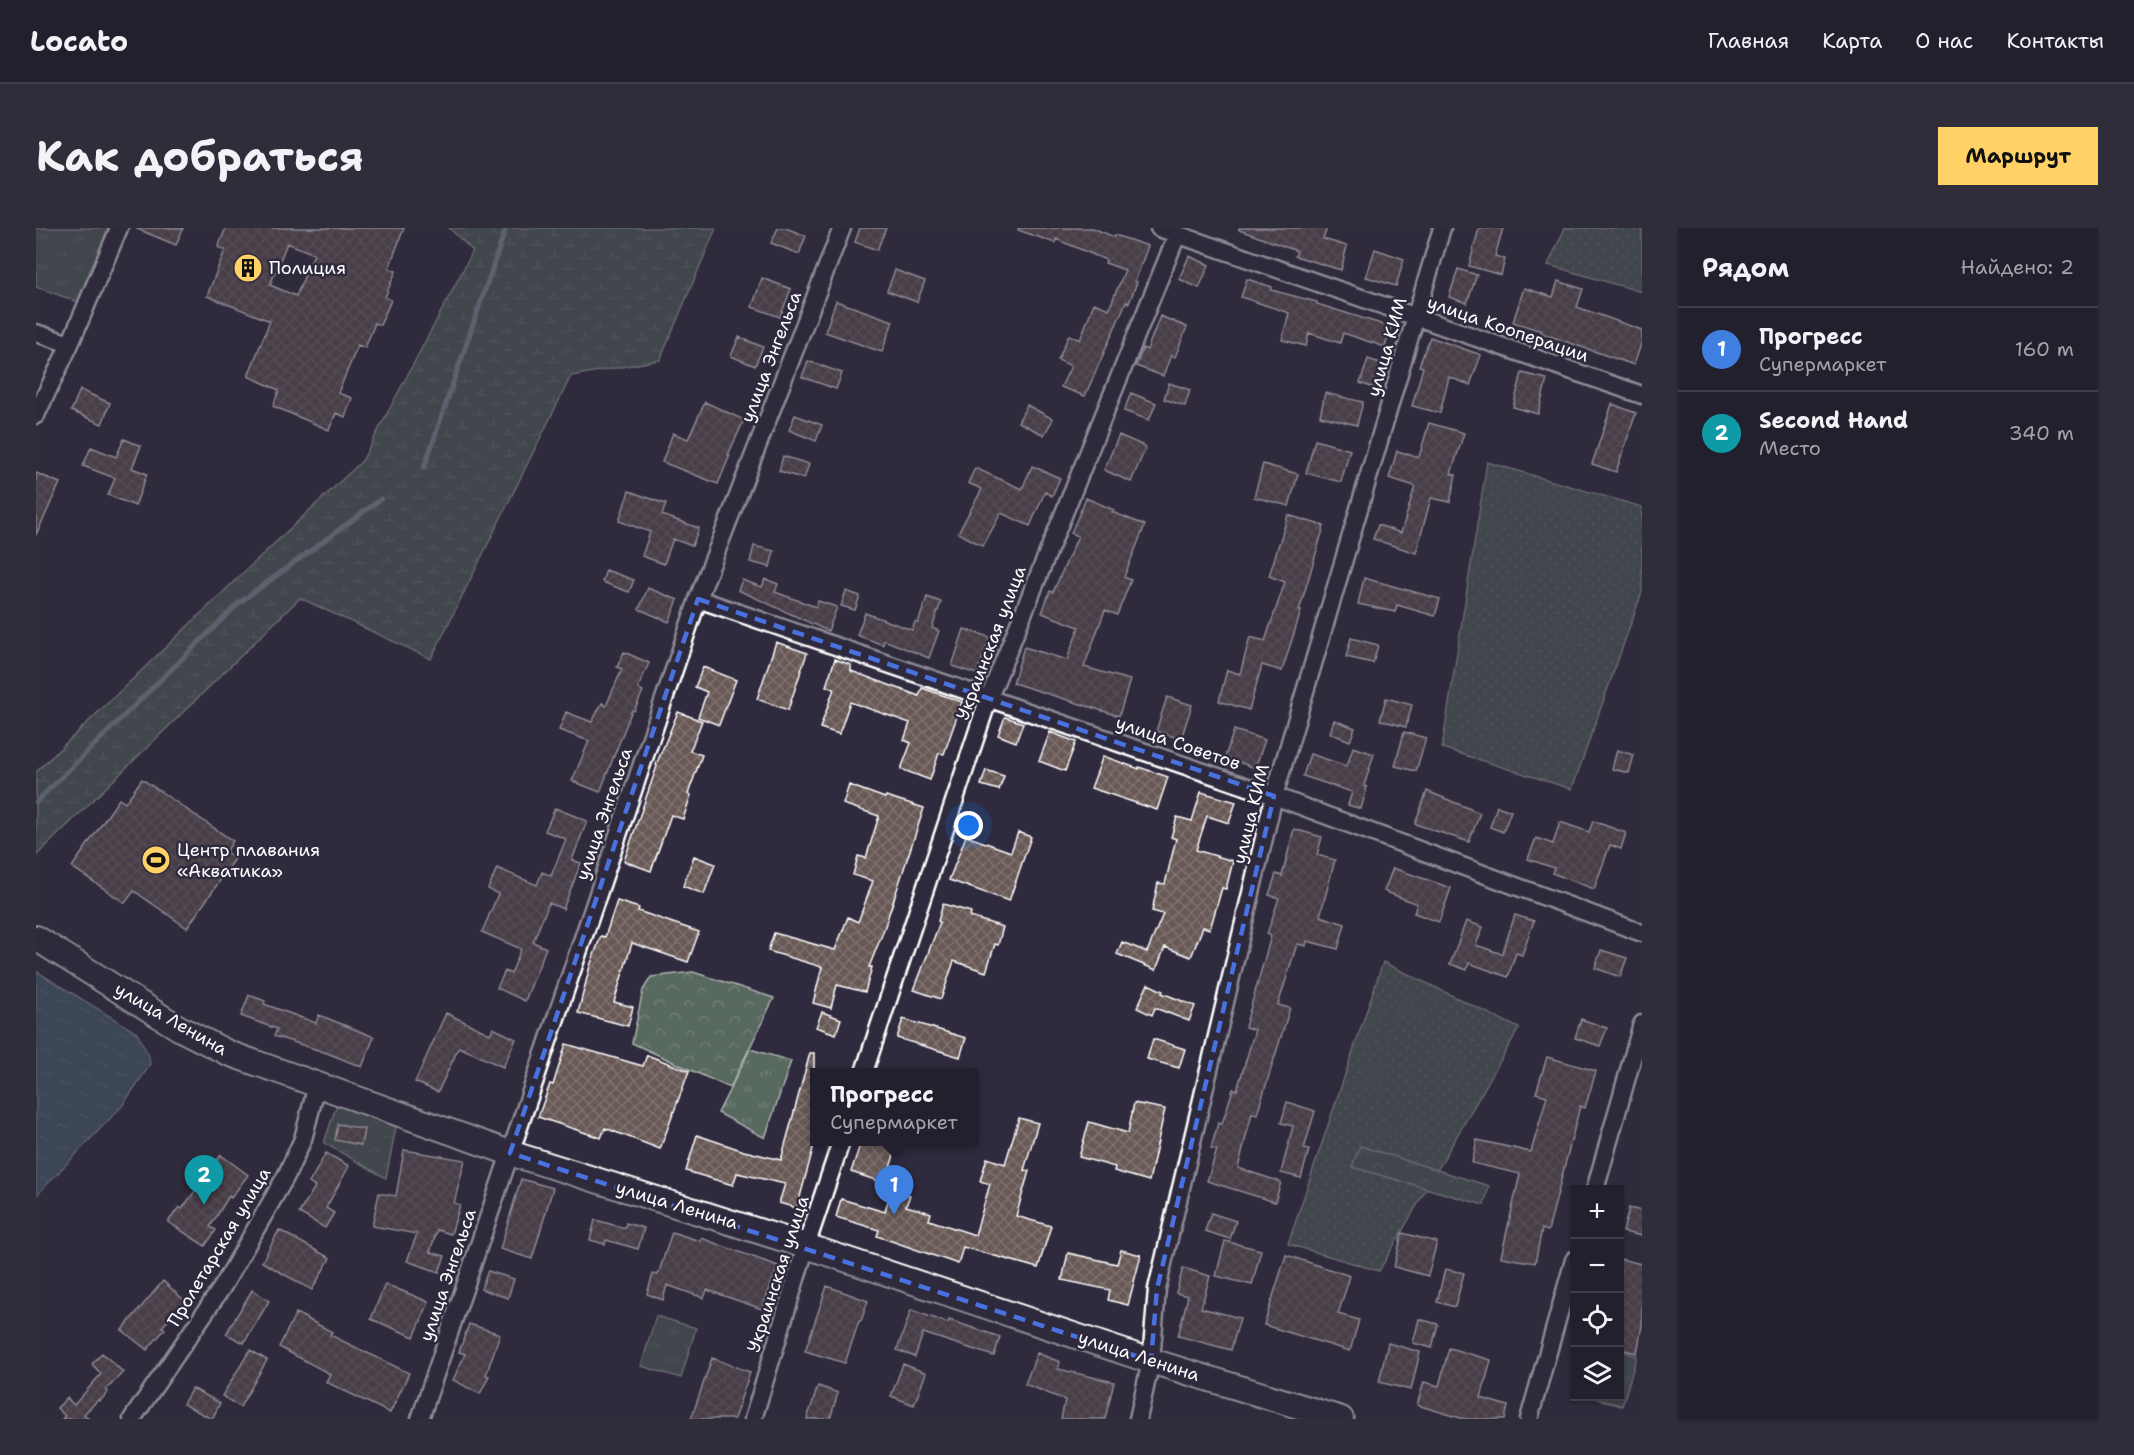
<!DOCTYPE html>
<html lang="ru">
<meta charset="utf-8">
<style>
body{margin:0;font-family:"Shantell Sans",sans-serif;background:#2f2d3a;color:#f1f3f6}
.controls{position:absolute;right:18px;bottom:18px;display:grid;overflow:hidden;border-radius:0px;box-shadow:0 2px 4px #0004}
.controls button{width:54px;height:54px;display:grid;place-items:center;padding:0;border:0;border-bottom:2px solid #403e4a;background:#23202e;color:#f1f3f6;font:30px sans-serif}
.you{position:absolute;left:933px;top:598px;width:21px;height:21px;margin:-15px;border:4px solid #fff;border-radius:50%;background:#1a73e8;box-shadow:0 0 0 9px #1a73e833}
.badge{display:grid;place-items:center;width:39px;height:39px;border-radius:50%;background:#ffd166;color:#fff;font-size:20px;font-weight:700}
.pin{position:absolute;translate:-50% -50px;filter:drop-shadow(0 2px 3px #0008)}
.pin::after{content:'';position:absolute;top:32px;width:21px;height:18px;background:inherit;clip-path:polygon(0 0,100% 0,50% 100%)}
.popup{position:absolute;left:774px;top:840px;width:168px;height:78px;box-sizing:border-box;display:grid;place-content:center;border-radius:0px;background:#23202e;filter:drop-shadow(0 2px 4px #0005);font-size:20px;white-space:nowrap;color:#a3a3aa}
.popup b{font-size:22px;color:#f1f3f6}
.popup::after{content:'';position:absolute;left:50%;top:100%;margin-left:-12px;border:12px solid transparent;border-top-color:#23202e}
.list{margin:0;padding:0;list-style:none}
h2{display:flex;justify-content:space-between;align-items:center;height:78px;margin:0;padding:0 24px;font-size:26px}
h2 small{font-size:20px;font-weight:400;color:#a3a3aa}
.list li{display:grid;grid-template-columns:39px 1fr auto;gap:18px;align-items:center;box-sizing:border-box;height:84px;padding:0 24px;border-top:2px solid #403e4a}
.list b{display:block;font-size:22px;white-space:nowrap}
.list p{margin:0;font-size:20px;white-space:nowrap;color:#a3a3aa}
.list em{font-size:20px;font-style:normal;color:#a3a3aa}
.icon{flex:none;width:33px;height:33px;fill:none;stroke:currentColor;stroke-width:2;stroke-linecap:round;stroke-linejoin:round}
.map{position:relative;flex:none;width:1606px;height:1191px;overflow:hidden;border-radius:0px}
header{display:flex;align-items:center;gap:36px;box-sizing:border-box;height:84px;padding:0 30px;background:#23202e;border-bottom:2px solid #403e4a}
header strong{font-size:28px}
nav{display:flex;gap:33px;margin-inline-start:auto;font-size:21px}
.intro{display:flex;align-items:center;justify-content:space-between;box-sizing:border-box;height:144px;padding:0 36px}
h1{margin:0;font-size:42px}
.button{padding:15px 27px;border-radius:0px;background:#ffd166;color:#111;font-size:21px;font-weight:700}
main{display:flex;gap:36px;padding:0 36px}
aside{flex:1;background:#23202e;border-radius:0px;box-shadow:0 2px 4px #0004}
.map>svg:first-child{display:block}
</style>
<header>
<strong>Locato</strong>
<nav><a>Главная</a><a>Карта</a><a>О нас</a><a>Контакты</a></nav>
</header>
<div class="intro"><h1>Как добраться</h1><a class="button">Маршрут</a></div>
<main>
<div class="map">
<svg width="1606" height="1191" viewBox="0 0 1606 1191">
<defs>
<pattern id="grass-dots" width="8" height="8" patternUnits="userSpaceOnUse" patternTransform="scale(1.5)"><rect width="8" height="8" fill="#596960"/><path d="M2 2h.1M6 6h.1" fill="none" stroke="#728078" stroke-width="1.8" stroke-linecap="round"/></pattern>
<pattern id="forest-crowns" width="20" height="18" patternUnits="userSpaceOnUse" patternTransform="scale(1.5)"><rect width="20" height="18" fill="#596960"/><path d="M2 6a3 3 0 1 1 6 0M12 15a3 3 0 1 1 6 0" fill="none" stroke="#728078"/></pattern>
<pattern id="wetland-marsh" width="20" height="14" patternUnits="userSpaceOnUse" patternTransform="scale(1.5)"><rect width="20" height="14" fill="#596960"/><path d="M1 5h8M5 5V1M11 12h8M15 12V8" fill="none" stroke="#728078"/></pattern>
<pattern id="park-tufts" width="24" height="20" patternUnits="userSpaceOnUse" patternTransform="scale(1.5)"><rect width="24" height="20" fill="#596960"/><path d="M3 7l-1-3M5 7V3M7 7l1-3M15 17l-1-3M17 17v-4M19 17l1-3" fill="none" stroke="#728078"/></pattern>
<pattern id="water-ripples" width="26" height="14" patternUnits="userSpaceOnUse" patternTransform="scale(1.5)"><rect width="26" height="14" fill="#4d6775"/><path d="M2 4q2-2 4 0t4 0M15 11q2-2 4 0t4 0" fill="none" stroke="#687e8a"/></pattern>
<pattern id="building-cross-hatch" width="8" height="8" patternUnits="userSpaceOnUse" patternTransform="scale(1.5)"><rect width="8" height="8" fill="#685956"/><path d="M0 0l8 8M0 8l8-8" fill="none" stroke="#7f726f"/></pattern>
</defs>
<rect width="100%" height="100%" fill="#2f2a3d"/>
<filter id="ink" filterUnits="userSpaceOnUse"><feTurbulence type="fractalNoise" baseFrequency=".0167" numOctaves="2"/><feDisplacementMap in="SourceGraphic" scale="12" xChannelSelector="R" yChannelSelector="G"/><feConvolveMatrix kernelMatrix="1 2 1 2 8 2 1 2 1" color-interpolation-filters="sRGB"/></filter>
<g filter="url(#ink)">
<path fill="url(#grass-dots)" stroke="#acb4b0" stroke-width="1.5" d="M1529,0h77v64l-94,-27z
M1451,234l155,45v85l-70,197 -130,-41z
M1347,734l136,66 -140,243 -91,-27z"/>
<path fill="url(#forest-crowns)" stroke="#acb4b0" stroke-width="1.5" d="M657,744l81,26 -44,90 -98,-45 11,-53 8,-13z
M301,876l59,23 -10,51 -62,-35z
M1324,918l129,40 -5,19 -132,-38z"/>
<path fill="url(#wetland-marsh)" stroke="#acb4b0" stroke-width="1.5" d="M413,0h267l-56,132 -89,16 -140,283 -131,-61 -264,258v-84l209,-201 117,-110 111,-210z"/>
<path fill="url(#park-tufts)" stroke="#acb4b0" stroke-width="1.5" d="M0,0h75l-27,76 -48,-17z
M714,821l41,12 -26,77 -47,-25z
M620,1088l40,12 -15,50 -40,-12z
M1584,1122l17,6 -15,50 -31,-9 29,-1z"/>
<path fill="url(#water-ripples)" stroke="#94a4ac" stroke-width="1.5" d="M0,743l101,62 12,23 1,9 -28,41 -86,90z"/>
<g fill="none" stroke-linecap="round" stroke-linejoin="round">
<path stroke="#94a4ac" stroke-width="5" d="M388,240l82,-240
M0,574l203,-199 142,-104"/>
</g>
<path fill="url(#building-cross-hatch)" stroke="#fff" stroke-width="1.5" fill-rule="evenodd" d="M99,0h48l-7,17z
M190,0h178l-15,40 7,3 -11,26 6,3 -11,25 -5,-2 -10,25 -7,-3 -20,48 14,5 -7,19 -9,-4 -7,17 -56,-24 6,-16 -31,-14 22,-55 -63,-25 18,-46 -7,-3zM251,15l27,11 -18,42 -26,-11z
M742,0h8l20,8 -7,18 -28,-11z
M824,0h26l-9,22 -22,-8z
M982,0h75l21,9 1,-2 33,11 -13,35 2,1 -8,21 -3,-1 -41,94 -24,-9 10,-21 -13,-6 11,-25 11,5 14,-37 15,6 16,-39 -20,-7 1,-3 -50,-21 -1,4 -37,-13z
M1203,0h88l-4,11 24,7 -6,24 -46,-14 2,-5 -58,-21z
M1443,0h24l-8,28 10,3 -4,16 -32,-9z
M1339,21l29,10 -8,27 -30,-9z
M1153,28l20,9 -10,23 -20,-9z
M1422,41l19,6 -10,28 -18,-6z
M859,42l30,11 -8,21 -30,-11z
M726,50l29,11 -11,28 -28,-10z
M1211,51l25,8 -1,3 46,12v2l74,23 -6,20 -42,-14 -3,10 -31,-10 -3,13 -24,-6 7,-27 -48,-16z
M1522,53l25,8 -6,18 65,23v11l-8,24 -93,-32 1,-2 -29,-9 11,-34 29,9z
M800,73l57,20 -11,31 -57,-20z
M1124,88l27,11 -12,30 -4,-2 -8,21 -27,-10 7,-18 4,2z
M703,109l24,10 -8,19 -24,-10z
M1394,109l51,18 -11,30 -21,-8 -9,36 -28,-7 11,-39 -4,-1z
M1332,131l15,5 -9,24 -14,-5z
M772,133l34,12 -6,16 -34,-12z
M1486,145l25,6 -9,35 -25,-7z
M1133,155l21,7 -5,16 -21,-7z
M44,162l30,13 -8,21 -31,-13z
M1095,165l25,10 -7,17 -25,-9z
M1289,165l38,9 -6,23 -37,-9z
M669,174l39,18 -16,35h2l-12,29 -56,-22 11,-29 15,6z
M1576,176l24,9 -20,59 -24,-8z
M991,177l26,14 -9,16 -26,-13z
M759,187l27,10 -6,16 -27,-11z
M1393,195l35,10 -13,41 5,1 -6,27 -19,-4 -15,55 -43,-14 5,-14 23,8 14,-47 -26,-8 8,-27 22,6z
M1083,207l27,12 -15,35 -27,-12z
M88,211l17,7 -9,22 15,6 -12,32 -27,-11 7,-17 -32,-12 8,-19 25,10z
M1279,212l35,10 -9,32 -35,-9z
M747,228l26,8 -5,15 -25,-8z
M1227,236l35,10 -9,32 -35,-9z
M996,238l28,12 -8,18 -7,-4 -15,34 -29,-13 -18,33 -25,-13 24,-44 -14,-6 7,-15 47,21z
M0,245l24,10 -24,52z
M593,263l37,13 -4,11 37,13 -7,18 -19,-7 -9,25 -22,-8 8,-24 -31,-11z
M1050,270l28,12 -2,2 33,13 -21,52 7,3 -14,35 -12,-5 -21,57 46,13 -11,36 -106,-33 11,-36 43,13 12,-33 -37,-14 8,-22 3,1 25,-56 -7,-3z
M1252,287l36,11 -25,85h2l-19,60 -20,-6 -13,45 -30,-9 8,-31 13,4 10,-37 15,4 20,-59 -16,-6z
M718,318l20,5 -4,16 -20,-5z
M570,342l28,10 -5,12 -27,-10z
M1328,350l76,21 -5,17 -38,-11 -2,7 -37,-8z
M729,351l13,5 -3,8 41,15 2,-6 19,6 -9,24 -90,-41 4,-10 20,7z
M612,360l30,12 -9,22 -30,-13z
M810,363l14,5 -5,14 -14,-4z
M891,369l14,5 -9,26 7,3 -10,27 -45,-18 -1,5 -26,-10 8,-22 47,17 3,-8 3,1z
M928,401l26,8 -13,37 -25,-8z
M1315,410l27,7 -5,18 -27,-6z
M740,414l31,11 -19,57 -31,-11z
M588,424l25,11 -11,25 5,3 -9,20 -2,-1 -32,82 -28,-11 17,-40 -30,-11 7,-18 26,10 10,-19 4,3 16,-37 -5,-2z
M799,431l16,6v6l68,25 3,-8 40,14 -18,52 -5,-1 -9,27 -29,-11 10,-26 -7,-3 6,-17 -60,-21 -11,32 -19,-6 14,-39 -8,-3z
M667,439l33,13 -17,45 -21,-8 9,-25 -12,-5z
M1131,469l25,8 -11,34 -25,-8z
M1350,470l26,7 -6,22 -26,-7z
M642,484l24,9 -12,30 12,4 -14,39 3,1 -8,24 -12,-4 -20,56 -27,-10 33,-95 -1,-1z
M969,489l18,6 -7,19 -18,-7z
M1298,492l21,8 -5,13 -20,-8z
M1198,502l31,10 -10,28 -30,-11z
M1014,504l26,10 -11,29 -26,-10z
M1368,504l22,6 -10,33 -21,-5z
M1317,519l21,7 -10,32 3,1 -6,22 -13,-4 4,-13 -49,-16 7,-22 37,12z
M1581,522l17,5 -5,18 -17,-4z
M1067,528l36,13v-2l29,10 -11,33 -66,-22z
M950,542l18,6 -5,14 -18,-5z
M106,551l91,62 -7,11 9,7 -48,69 -53,-37 -9,12 -53,-36 47,-68 6,4z
M813,557l36,13 1,-2 38,12 -41,124 -14,35h3l-7,25 -28,-7 -6,23 -18,-5 9,-36 -54,-16 6,-18 61,17 13,-33 10,5 15,-41 -20,-6 5,-19 8,2 13,-42 -36,-12z
M1391,563l53,22 -11,29 -54,-18z
M1165,564l35,10 -7,21 -22,-7 -11,34 37,11 -7,28 -4,-1 -12,41 -7,-2 -12,30 -26,-10 -9,23 -39,-16 5,-12 25,10 16,-38 -11,-3 6,-28 7,1 11,-45 -5,-2 6,-20 15,4z
M1461,578l14,5 -8,21 -13,-5z
M519,580l32,13 -15,39 9,3 -18,46 -14,-6 -16,39 13,6 -21,53 -28,-13 8,-17 6,3 10,-25 -39,-17 16,-38 -10,-5 9,-21 40,17 5,-13 9,4 15,-37 -21,-8z
M1557,593l33,12 -5,16 -11,-4 -16,44 -42,-16 2,-5 -26,-9 8,-21 17,6 7,-22 29,10z
M1258,601l28,8 -5,18 18,5 -15,56 25,8 -7,25 -31,-8 -1,5 -9,-2 -19,61 12,3 -33,106 -5,-1 -14,55 43,14 -6,20 -68,-21 10,-31 -6,-1 7,-26 4,1 11,-35 4,1 18,-60 -10,-3 26,-91 -4,-2 12,-36 -10,-3 7,-21 6,2z
M982,604l13,5 -22,64 -60,-21 17,-44 45,16z
M658,628l21,8 -11,30 -21,-8z
M1357,640l58,20 -12,34 -25,-9 3,-9 -33,-13z
M581,673l22,7 -1,3 61,21 -11,30 -56,-19 -18,59 19,5 -5,19 -50,-13 12,-47 11,-30 4,1z
M907,676l28,8 -1,5 33,10 -5,18 -3,-1 -9,28 -32,-11 -13,38 -27,-9 26,-68 -2,-1z
M1479,687l19,6 -12,34 -6,-2 -8,24 -39,-14 -2,7 -17,-6 16,-43 17,6 -7,18 26,9z
M1565,722l26,8 -7,19 -25,-9z
M1112,756l15,7 -1,2 33,13 -6,15 -34,-13 -3,7 -15,-7z
M213,767l16,6 -1,3 52,19 3,-8 55,22 -12,30 -35,-14 -53,-17 3,-7 -36,-13z
M786,784l19,7 -5,15 -20,-7z
M410,785l44,21 3,-6 23,11 -13,28 -44,-20 -21,45 -23,-10z
M867,791l63,19 -6,19 -63,-19z
M1545,791l26,9 -7,18 -25,-8z
M1117,811l32,10 -6,19 -32,-9z
M530,816l77,22 4,-11 42,16 -29,78 -55,-21 -4,10 -63,-21 12,-33 3,1z
M774,825h4v92l-17,63 -18,-5 6,-19 -48,-11 -4,12 -47,-14 11,-36 47,16 37,9z
M1511,829l49,14 -11,37 -5,-2 -32,125 -6,-2 -7,34 -34,-6 19,-83 -48,-11 5,-23 54,12 16,-56 -11,-3z
M1251,874l28,9 -11,38 5,1 -8,28 -20,-5 12,-47 -12,-3z
M1098,875l31,6 -16,72 -35,-10 1,-4 -36,-10 10,-35 39,11z
M983,890l19,5 -14,47 5,1 -13,45 35,10 -13,42 -75,-21 -5,17 -81,-28 2,-6 -43,-13 5,-18 44,13 6,-23 19,6 -4,11 25,7 -2,7 46,15 15,-51 -10,-3 7,-23 18,6z
M302,896l26,5 -3,16 -26,-5z
M825,914h22l14,4 -12,37 -34,-11z
M368,922l61,10 -11,43 6,2 -9,29 -14,-4 -7,22 15,4 -6,16 -32,-11 10,-27 -45,-8 7,-33 17,3z
M290,925l23,13 -23,42 8,5 -9,15 -26,-15 16,-26 -6,-4z
M185,927l27,20 -17,23 -2,-2 -19,31 6,3 -11,16 -37,-24 11,-15 3,2z
M485,951l32,9 -21,71 -32,-10z
M1593,980l13,3v25l-19,-4z
M1175,985l25,8 -6,18 -25,-8z
M559,992l30,8 1,-5 18,5 -6,21 -32,-9 -1,4 -15,-4z
M243,1002l51,28 -18,32 -50,-28z
M636,1004l28,9 1,-3 77,28 -16,43 -55,-19 -3,8 -37,-13 -4,15 -16,-6 6,-20 5,1z
M1366,1005l35,9 -9,34 -34,-9z
M1189,1013l36,9 -9,35 -36,-9z
M1085,1022l20,5 -13,50 -20,-5 2,-10 -48,-10 6,-27 49,11z
M1250,1027l64,21 -12,38 21,6 -9,31 -86,-26z
M1584,1031l22,5v62l-5,27 -17,-4z
M1147,1040l27,8 -9,32 39,10 -9,32 -53,-14 10,-40 -12,-3z
M1409,1041l19,4 -9,34 -18,-5z
M452,1043l26,8 -6,19 -27,-9z
M127,1053l22,20 -23,26 3,2 -18,21 -25,-20z
M349,1056l44,18 -15,35 -43,-18z
M791,1058l41,15 -7,20h-2l-14,42 -40,-12z
M216,1062l17,11 -25,42 -18,-9z
M875,1082l37,13 1,-3 51,17 -6,19 -71,-23 -8,24 -18,-7z
M260,1085l36,19 -2,3 79,38 -19,40 -64,-31 4,-8 -51,-27z
M1383,1091l19,5 -6,24 -19,-5z
M433,1096l31,10 -14,41 3,1 -9,18 -27,-14 12,-26 -6,-2z
M1352,1115l32,9 -9,38 -32,-8z
M1413,1120l42,12 -10,38 27,8 -3,13h-41l-47,-14 7,-23 15,4z
M214,1122l17,10 -27,47 -18,-11z
M66,1125l21,19 -17,18 2,2 -8,9 -2,-1 -14,14 5,5h-27l3,-3 -8,-8 10,-10 7,7 27,-31 -9,-10z
M1001,1125l23,9 -2,7 56,13 -9,37h-44l4,-19 -40,-16z
M676,1130l38,14 -16,47h-43z
M867,1136l23,9 -12,32 -23,-9z
M782,1158l20,7 -8,26h-23z
M156,1160l28,15 -8,16 -29,-15z"/>
<g fill="none" stroke-linecap="round" stroke-linejoin="round">
<g stroke="#fff" stroke-width="21">
<path id="street" d="M1123,0l483,167
M0,105l34,11
M0,187l34,-71 49,-116
M662,371l576,197 368,137
M828,844l124,-372 189,-465
M1559,962l47,-166
M96,1191l91,-133 63,-110 17,-37 14,-54
M384,1191l278,-820 144,-371
M717,1191l53,-173 35,-104
M1102,1191l13,-58 6,-72 117,-493 168,-568
M1493,1191l45,-159"/>
</g>
<g stroke="#fff" stroke-width="28">
<path id="secondary" d="M0,710l143,90 49,25 282,100 296,93 345,115 190,58"/>
</g>
<use href="#street" stroke="#2f2a3d" stroke-width="16"/>
<use href="#secondary" stroke="#2f2a3d" stroke-width="24"/>
</g>
</g>
<path d="M0 0H1606V1191H0ZM662,371l576,197 -117,493 -6,72 -641,-208z" fill="#2f2a3d" fill-opacity=".55" fill-rule="evenodd"/>
<path fill="none" stroke="#4a71e0" stroke-width="4.5" stroke-dasharray="12 8" stroke-linejoin="round" d="M662,371l576,197 -117,493 -6,72 -641,-208z"/>
<defs>
<g id="building-disc" transform="scale(1.5)"><circle r="9.5" fill="#ffd166" stroke="#2f2a3d"/><path d="M-4-6H4V6H1V3H-1V6H-4ZM-2.5-4.3h1.7v1.8h-1.7ZM.8-4.3h1.7v1.8H.8ZM-2.5-1h1.7V.8h-1.7ZM.8-1h1.7V.8H.8Z" fill="#111"/></g>
<g id="stadium-disc" transform="scale(1.5)"><circle r="9.5" fill="#ffd166" stroke="#2f2a3d"/><path d="M0-5a6.5 5 0 1 0 0 10a6.5 5 0 1 0 0-10ZM-3.5-1.8h7v3.6h-7Z" fill="#111"/></g>
</defs>
<g fill-rule="evenodd">
<use href="#building-disc" x="212" y="40"/>
<use href="#stadium-disc" x="120" y="632"/>
</g>
<g text-anchor="middle" dominant-baseline="central" stroke-width="5" stroke-linejoin="round" paint-order="stroke">
<g font-size="18" fill="#fff" stroke="#2f2a3d" text-anchor="start">
<text x="233" y="40">Полиция</text>
<text x="141" y="622">Центр плавания<tspan x="141" dy="21">«Акватика»</tspan></text>
</g>
<g font-size="18" fill="#fff" stroke="#2f2a3d">
<text transform="translate(1472 101) rotate(19)">улица Кооперации</text>
<text transform="translate(1351 119) rotate(-74)">улица КИМ</text>
<text transform="translate(735 129) rotate(-69)">улица Энгельса</text>
<text transform="translate(955 415) rotate(-69)">Украинская улица</text>
<text transform="translate(1142 515) rotate(19)">улица Советов</text>
<text transform="translate(568 586) rotate(-71)">улица Энгельса</text>
<text transform="translate(1215 586) rotate(-76)">улица КИМ</text>
<text transform="translate(135 791) rotate(30)">улица Ленина</text>
<text transform="translate(641 977) rotate(17)">улица Ленина</text>
<text transform="translate(183 1019) rotate(-59)">Пролетарская улица</text>
<text transform="translate(742 1046) rotate(-72)">Украинская улица</text>
<text transform="translate(412 1047) rotate(-71)">улица Энгельса</text>
<text transform="translate(1103 1128) rotate(18)">улица Ленина</text>
</g>
</g>
</svg>
<div class="controls">
<button>+</button>
<button>−</button>
<button><svg class="icon" aria-label="locate" viewBox="0 0 24 24"><circle cx="12" cy="12" r="6"/><path d="M12 2v4M12 18v4M2 12h4M18 12h4"/></svg></button>
<button><svg class="icon" aria-label="layers" viewBox="0 0 24 24"><path d="M12 4l9 5-9 5-9-5zM3 14l9 5 9-5"/></svg></button>
</div>
<div class="you"></div>
<div class="pin badge" style="left:858px;top:987px;background:#3f7fe0">1</div>
<div class="popup"><b>Прогресс</b>Супермаркет</div>
<div class="pin badge" style="left:168px;top:977px;background:#0f9aa8">2</div>
</div>
<aside>
<h2>Рядом<small>Найдено: 2</small></h2>
<ul class="list">
<li><span class="badge" style="background:#3f7fe0">1</span><div><b>Прогресс</b><p>Супермаркет</p></div><em>160 m</em></li>
<li><span class="badge" style="background:#0f9aa8">2</span><div><b>Second Hand</b><p>Место</p></div><em>340 m</em></li>
</ul>
</aside>
</main>
